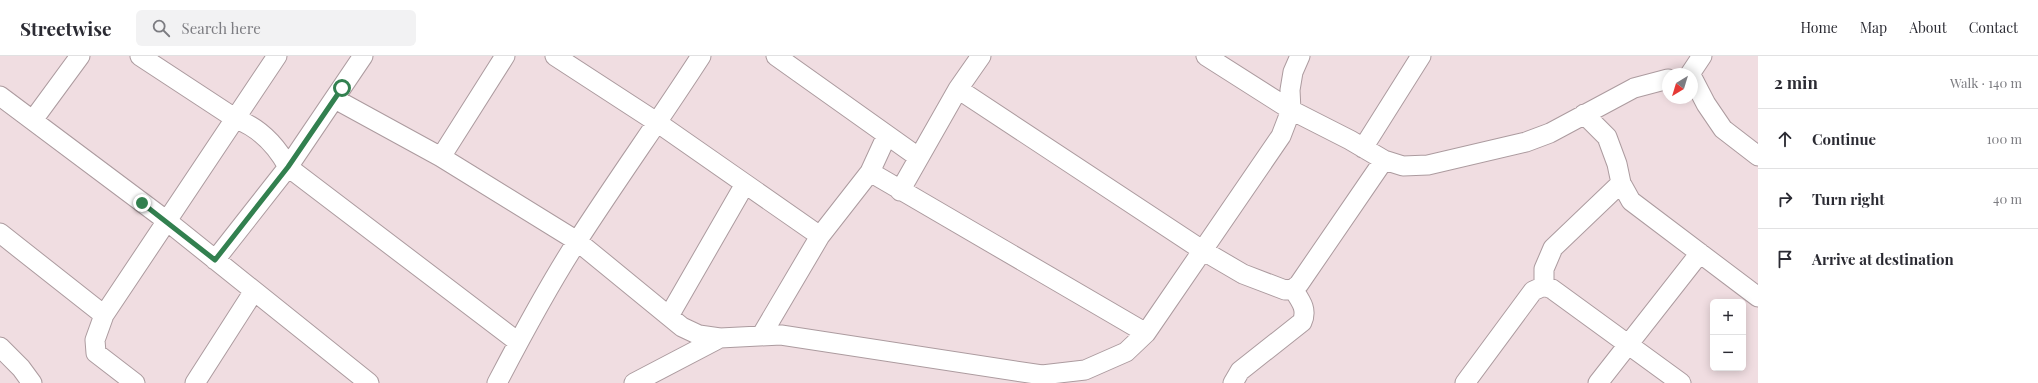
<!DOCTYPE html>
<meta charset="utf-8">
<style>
body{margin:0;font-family:"Playfair Display",serif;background:#f2f2f3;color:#2b2b33}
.controls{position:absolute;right:12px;bottom:12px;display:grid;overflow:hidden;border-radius:6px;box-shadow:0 2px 10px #0003}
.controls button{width:36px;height:36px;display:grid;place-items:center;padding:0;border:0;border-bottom:1px solid #e1e1e2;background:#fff;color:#2b2b33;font:20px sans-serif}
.compass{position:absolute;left:1662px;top:12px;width:36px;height:36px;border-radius:50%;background:#fff;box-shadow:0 2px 10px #0003;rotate:218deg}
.stop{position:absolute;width:12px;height:12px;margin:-9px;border:3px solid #32804f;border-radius:50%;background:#fff}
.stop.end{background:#32804f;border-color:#fff;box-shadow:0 1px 4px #0008}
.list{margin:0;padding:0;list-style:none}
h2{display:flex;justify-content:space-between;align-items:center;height:52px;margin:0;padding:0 16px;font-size:17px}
h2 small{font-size:13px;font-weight:400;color:#7c7c81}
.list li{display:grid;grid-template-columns:26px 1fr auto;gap:12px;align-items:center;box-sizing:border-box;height:60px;padding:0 16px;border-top:1px solid #e1e1e2}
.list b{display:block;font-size:15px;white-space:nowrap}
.list em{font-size:13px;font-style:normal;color:#7c7c81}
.icon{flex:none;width:22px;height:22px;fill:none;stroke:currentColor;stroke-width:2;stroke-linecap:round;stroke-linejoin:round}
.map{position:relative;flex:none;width:1758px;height:327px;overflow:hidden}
header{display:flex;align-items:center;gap:24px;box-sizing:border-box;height:56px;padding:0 20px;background:#fff;border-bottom:1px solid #e1e1e2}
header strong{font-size:19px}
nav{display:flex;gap:22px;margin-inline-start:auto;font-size:14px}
.search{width:280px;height:36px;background:#f2f2f3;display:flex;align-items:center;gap:10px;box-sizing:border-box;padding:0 14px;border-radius:6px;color:#7c7c81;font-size:15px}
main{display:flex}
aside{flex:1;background:#fff}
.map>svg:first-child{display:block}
</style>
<header>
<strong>Streetwise</strong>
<div class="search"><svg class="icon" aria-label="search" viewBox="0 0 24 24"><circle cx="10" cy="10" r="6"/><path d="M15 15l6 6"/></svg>Search here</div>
<nav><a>Home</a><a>Map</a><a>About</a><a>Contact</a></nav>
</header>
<main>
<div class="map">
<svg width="1758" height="327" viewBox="0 0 1758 327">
<rect width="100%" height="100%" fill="#f0dde1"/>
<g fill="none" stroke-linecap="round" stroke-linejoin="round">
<g stroke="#ac9b9f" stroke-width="21">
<path id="minor" d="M140,0l96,63c24,9 40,26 52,48l230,175
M555,0l103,67 162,113
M776,0l142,101
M1206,0l85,54 59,30 34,20 19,6 25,-1 98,-23 24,-9 84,-45 34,-9
M1690,18l12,-18
M1692,21l14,27 17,25 35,27
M958,33l244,161 41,24 42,16 8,-1 6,-5 85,-124
M0,40l167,125 202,162
M335,43l106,58 136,84 105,86 17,8 21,3
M1584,58l23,23 10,27 4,19 10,18 127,96
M33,64l47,-64
M1363,92l58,-92
M441,101l64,-101
M870,116l276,161
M900,135l58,-102 23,-33
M0,177l104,82
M215,204l73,-93 75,-111
M1544,230v-17l9,-21 68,-65
M669,260l76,-132
M761,280l59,-100 50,-64 17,-37
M0,291l21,21 11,15
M135,327l-39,-30 -1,-13 9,-25 173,-259
M195,327l59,-92
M497,327c25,-48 51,-97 81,-143 40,-62 83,-122 123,-184
M634,327l86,-45 61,-3 261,40 43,-5 41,-18 20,-19 135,-197 10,-26 -1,-20 3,-18 7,-16
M1233,327l7,-12 62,-49c6,-13 -2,-22 -9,-33
M1465,327l68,-92 11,-5 8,3 129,94
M1598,327l102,-130"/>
</g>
<use href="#minor" stroke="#fff" stroke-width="19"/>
</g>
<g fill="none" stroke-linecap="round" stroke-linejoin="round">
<path stroke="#32804f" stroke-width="5" d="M142,147l73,57 73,-93 54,-79"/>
</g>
</svg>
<div class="controls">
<button>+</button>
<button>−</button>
</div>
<svg class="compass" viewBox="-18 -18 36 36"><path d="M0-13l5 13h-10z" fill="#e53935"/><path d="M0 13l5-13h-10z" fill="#7c7c81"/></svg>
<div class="stop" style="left:342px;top:32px"></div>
<div class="stop end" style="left:142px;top:147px"></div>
</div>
<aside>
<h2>2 min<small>Walk · 140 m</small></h2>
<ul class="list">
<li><svg class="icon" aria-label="ahead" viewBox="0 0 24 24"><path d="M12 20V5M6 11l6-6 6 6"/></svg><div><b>Continue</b></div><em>100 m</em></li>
<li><svg class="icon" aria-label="right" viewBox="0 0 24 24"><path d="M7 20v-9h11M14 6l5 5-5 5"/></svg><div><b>Turn right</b></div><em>40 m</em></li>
<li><svg class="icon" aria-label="arrive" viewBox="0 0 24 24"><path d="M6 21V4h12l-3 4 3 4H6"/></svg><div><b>Arrive at destination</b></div></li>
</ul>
</aside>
</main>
